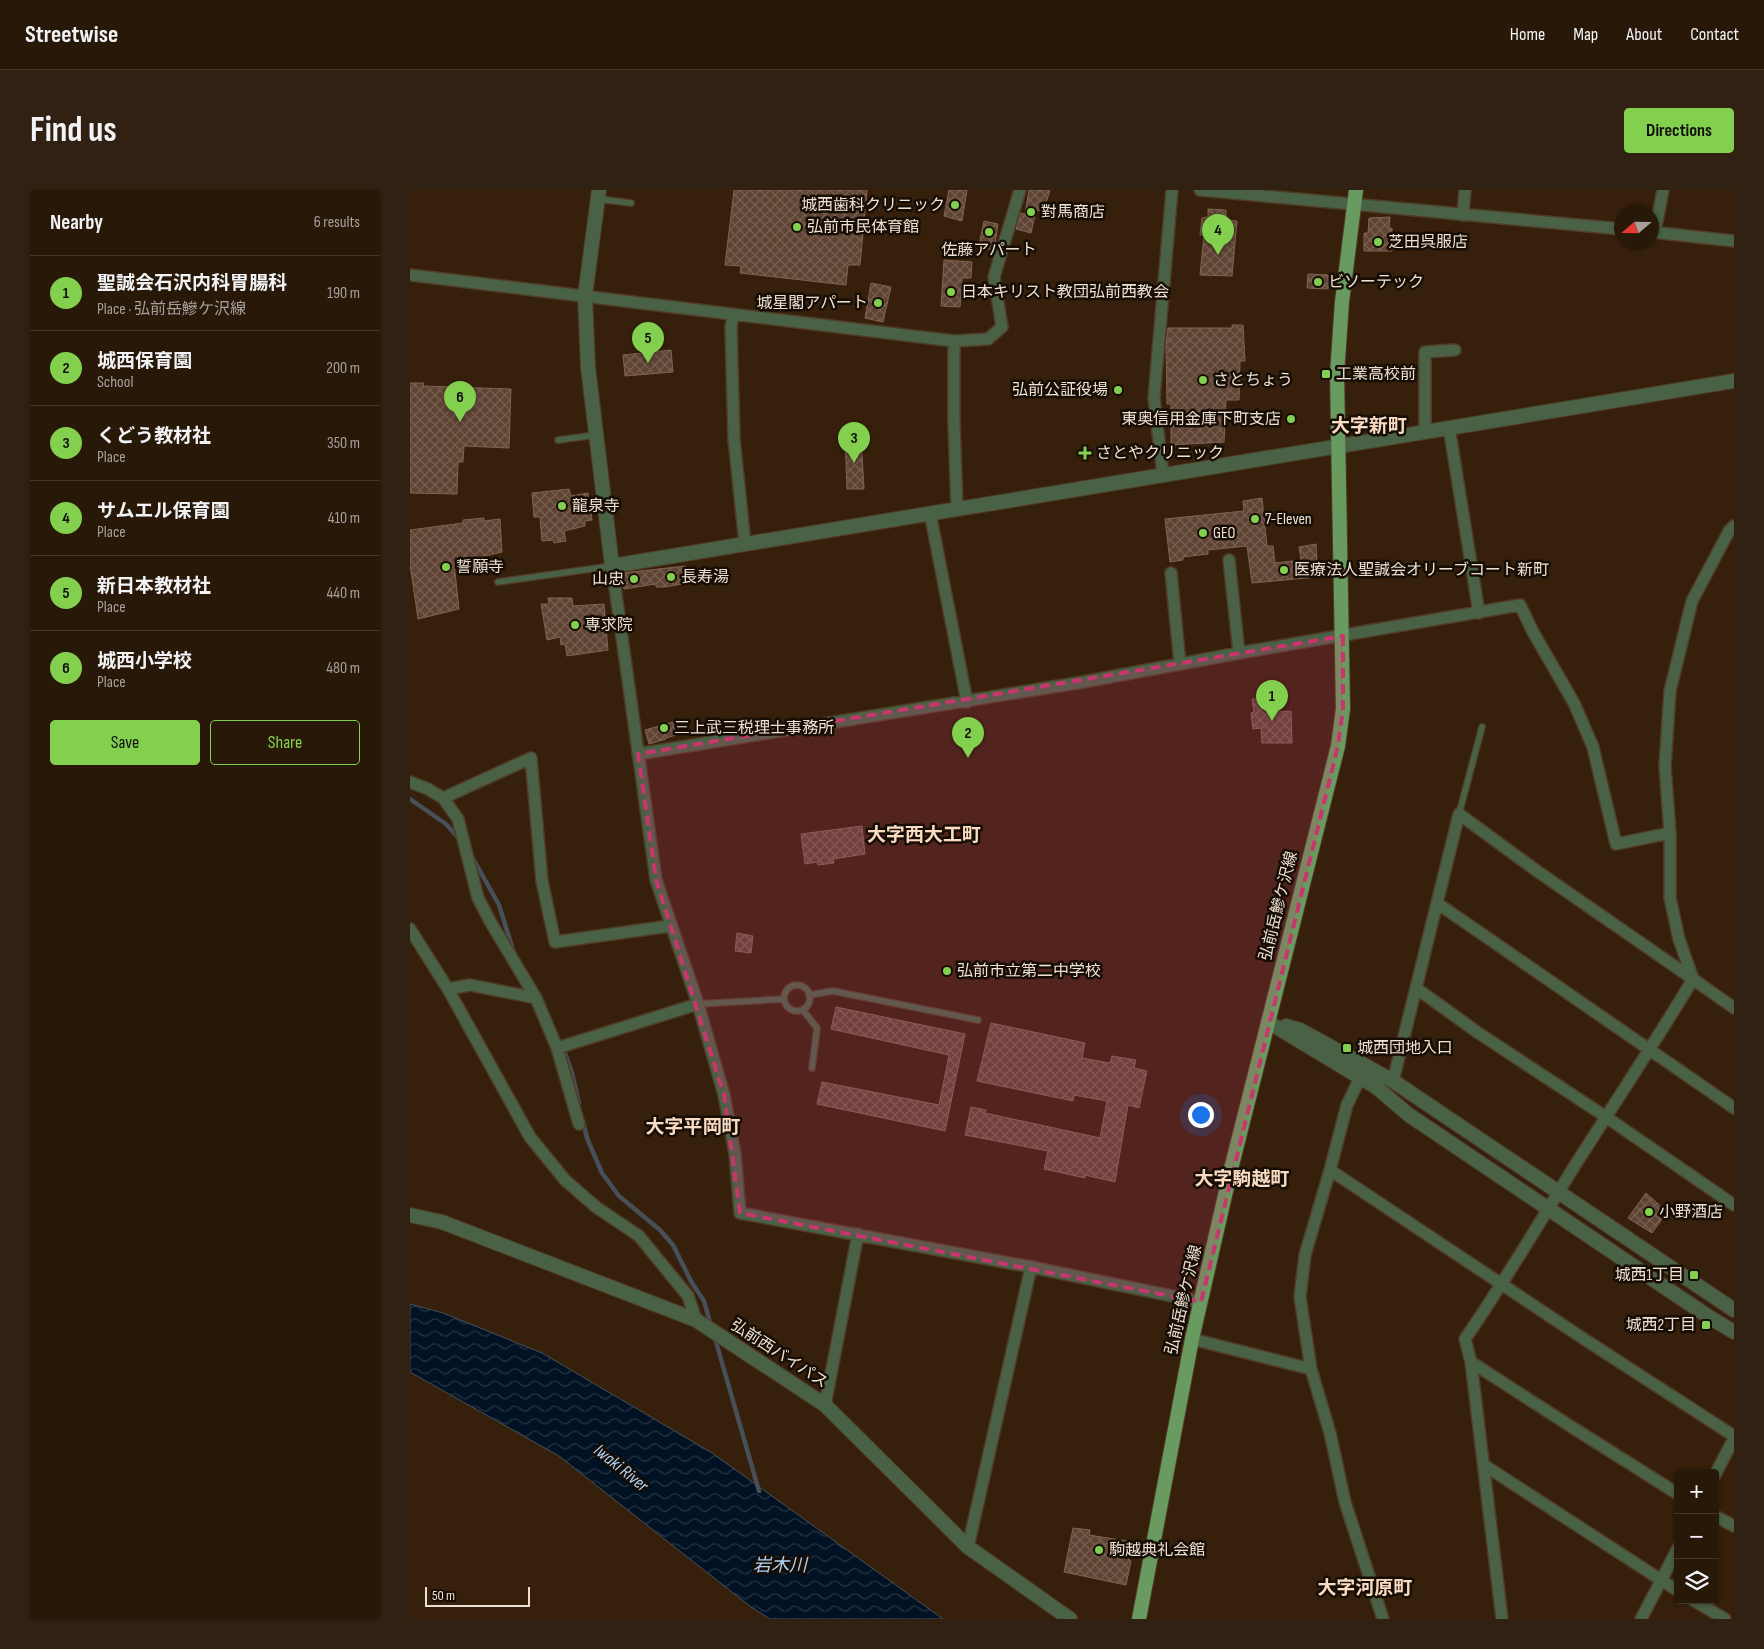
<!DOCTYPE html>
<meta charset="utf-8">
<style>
body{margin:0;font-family:"Sofia Sans Condensed","Noto Sans JP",sans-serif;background:#302112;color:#f1f3f6}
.controls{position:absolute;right:15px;bottom:15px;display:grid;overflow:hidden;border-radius:5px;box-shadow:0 1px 4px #0004}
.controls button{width:45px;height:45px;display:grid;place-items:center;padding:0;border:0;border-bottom:1px solid #443729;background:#281808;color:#f1f3f6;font:25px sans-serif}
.compass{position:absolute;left:1204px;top:15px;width:45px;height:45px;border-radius:50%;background:#281808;box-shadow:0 1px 4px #0004;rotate:250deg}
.scale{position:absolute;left:15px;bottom:12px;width:105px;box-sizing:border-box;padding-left:5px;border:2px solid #eee0d3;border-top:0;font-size:14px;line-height:18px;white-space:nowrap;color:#eee0d3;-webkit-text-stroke:4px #160d05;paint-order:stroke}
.you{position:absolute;left:790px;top:924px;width:18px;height:18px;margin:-12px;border:4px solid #fff;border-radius:50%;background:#1a73e8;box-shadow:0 0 0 8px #1a73e833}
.badge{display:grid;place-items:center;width:32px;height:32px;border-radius:50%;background:#83d04f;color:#111;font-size:16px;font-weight:700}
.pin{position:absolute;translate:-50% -41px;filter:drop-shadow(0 1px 2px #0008)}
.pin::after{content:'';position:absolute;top:26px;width:18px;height:15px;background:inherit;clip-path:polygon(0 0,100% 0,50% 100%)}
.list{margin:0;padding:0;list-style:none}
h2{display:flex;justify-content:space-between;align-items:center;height:65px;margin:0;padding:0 20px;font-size:21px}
h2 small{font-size:16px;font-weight:400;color:#a5a09c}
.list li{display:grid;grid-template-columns:32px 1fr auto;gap:15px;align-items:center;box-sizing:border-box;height:75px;padding:0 20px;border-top:1px solid #443729}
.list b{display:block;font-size:19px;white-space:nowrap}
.list p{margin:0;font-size:16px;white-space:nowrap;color:#a5a09c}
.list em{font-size:16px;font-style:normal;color:#a5a09c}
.actions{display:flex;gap:10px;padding:15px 20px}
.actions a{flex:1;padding:11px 0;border:1px solid #83d04f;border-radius:5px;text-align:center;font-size:18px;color:#83d04f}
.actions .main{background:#83d04f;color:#111}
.icon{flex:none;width:28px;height:28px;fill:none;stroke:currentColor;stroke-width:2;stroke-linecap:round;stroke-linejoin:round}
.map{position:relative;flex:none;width:1324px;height:1429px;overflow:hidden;border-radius:5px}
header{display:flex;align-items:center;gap:30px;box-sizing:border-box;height:70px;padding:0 25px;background:#281808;border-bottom:1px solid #443729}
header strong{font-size:24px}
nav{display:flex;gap:28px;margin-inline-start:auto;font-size:18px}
.intro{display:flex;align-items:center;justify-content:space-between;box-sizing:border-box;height:120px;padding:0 30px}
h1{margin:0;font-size:35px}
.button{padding:12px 22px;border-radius:5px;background:#83d04f;color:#111;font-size:18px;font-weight:700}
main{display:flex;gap:30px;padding:0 30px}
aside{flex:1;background:#281808;border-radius:5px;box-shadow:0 1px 4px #0004}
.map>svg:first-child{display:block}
</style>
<header>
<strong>Streetwise</strong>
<nav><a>Home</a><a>Map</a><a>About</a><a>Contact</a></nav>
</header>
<div class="intro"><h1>Find us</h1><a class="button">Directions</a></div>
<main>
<aside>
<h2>Nearby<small>6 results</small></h2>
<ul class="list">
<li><span class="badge">1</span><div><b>聖誠会石沢内科胃腸科</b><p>Place · 弘前岳鰺ケ沢線</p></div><em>190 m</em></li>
<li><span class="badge">2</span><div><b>城西保育園</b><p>School</p></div><em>200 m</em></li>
<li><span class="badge">3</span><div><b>くどう教材社</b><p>Place</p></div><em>350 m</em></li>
<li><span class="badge">4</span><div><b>サムエル保育園</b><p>Place</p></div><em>410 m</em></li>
<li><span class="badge">5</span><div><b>新日本教材社</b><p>Place</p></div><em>440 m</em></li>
<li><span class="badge">6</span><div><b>城西小学校</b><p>Place</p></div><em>480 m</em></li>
</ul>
<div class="actions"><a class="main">Save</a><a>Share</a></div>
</aside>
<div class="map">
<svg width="1324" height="1429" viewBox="0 0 1324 1429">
<defs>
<pattern id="water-waves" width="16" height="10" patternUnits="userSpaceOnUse" patternTransform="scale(1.25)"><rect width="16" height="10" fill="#001224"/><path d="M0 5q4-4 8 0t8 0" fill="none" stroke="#263443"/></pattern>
<pattern id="building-cross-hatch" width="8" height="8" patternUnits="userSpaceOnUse" patternTransform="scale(1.25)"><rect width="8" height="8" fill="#5f4333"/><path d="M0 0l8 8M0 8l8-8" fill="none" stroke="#765e50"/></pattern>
</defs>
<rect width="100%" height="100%" fill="#36200b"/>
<path fill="url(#water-waves)" stroke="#475058" d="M0,1114l33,9 99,40 170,100 231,166h-173l-19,-12 -192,-151 -149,-84z"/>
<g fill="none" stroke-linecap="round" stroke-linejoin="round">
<path stroke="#475058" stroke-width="4.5" d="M0,609l36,25 15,17
M60,663l29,52 15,48
M153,858l9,25 7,30
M173,931l4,17 15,35 17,23 41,34 13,15 19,38 12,18 7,25
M304,1145l45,156"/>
</g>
<path fill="url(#building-cross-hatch)" stroke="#816351" d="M324,0h133l-7,75h-12l-2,20 -106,-12 1,-7 -16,-1z
M539,0h18l-5,31 -18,-5z
M619,0h21l-6,20 -8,1 -5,22 -15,-4 5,-16 4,1z
M798,19l18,1v10l11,1 -5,55 -32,-1 4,-40h-4l2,-17 6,-1z
M980,27l-1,12 3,-1v23h-28v-18h4l1,-15z
M574,31l14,3 -4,27 -15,-6z
M534,70l28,2 -1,16h-9l-2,29 -19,-1z
M898,84l20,1v14l-21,-1z
M461,93l20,4 -8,35 -18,-4z
M822,135h11l2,36h-5l-1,39h-13l-2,42 -53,3v-41h-4l-1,-59 2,-17h64z
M261,160l2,22 -48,4 -2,-21z
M0,193h14l-1,3 88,3 -2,59 -45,-2 -1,16h-5l-1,32 -47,-1z
M435,247h16l3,52h-17z
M159,299l2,7 17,-3 4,27 -7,1v5l-21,5 2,10 -12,2 -1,-3 -11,1 -2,-24h-6l-2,-24z
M852,308l5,48h6l2,17 26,-3 -2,-13 17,-3 2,33 -66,6 -5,-37 -39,4v4l-25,3v3l-13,2 -5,-43 79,-8 -1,-10z
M74,328v3l16,-2 2,33 -48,11 5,46 -41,10 -8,-55v-34l53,-7v-3z
M276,376l2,17 -23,4h-9v-3l-32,5 -2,-16z
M138,408h24l1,8 31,-2 4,46 -41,6 -2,-12 -4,1 -1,-8 -13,3 -6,-36h8z
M861,508l3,14 17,-1 1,32h-30l-1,-15 -8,1 -2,-16 3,-1 -2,-13z
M263,532l3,13 -10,3v1l-17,5 -4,-14z
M452,636l3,28 -32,5 1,4 -16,2 -1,-3 -12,2 -4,-30z
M327,743l16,3 -2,17 -16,-2z
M426,817l129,27 -20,97 -128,-27 5,-22 117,23 10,-50 -118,-26z
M581,833l94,20 -3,15 28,5 2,-7 24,4 -2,8 13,3 -8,37 -11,-3 -13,77 -30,-7v3l-41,-9 4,-18 -83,-16 6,-28 15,3 -1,3 115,25 7,-37 -33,-6 -1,6 -96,-20z
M1236,1003l21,19 -15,21 -24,-15z
M663,1338l17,2 -1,5 44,7 -6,16 4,3 -5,24 -62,-13z"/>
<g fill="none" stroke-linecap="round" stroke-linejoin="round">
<g stroke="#503b27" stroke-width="8">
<path id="service" d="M188,9l33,4
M148,250l38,-5
M88,392l114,-16
M1049,624l23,-87
M374 808a13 13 0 1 1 26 0a13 13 0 1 1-26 0Z
M399,805l24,-4 145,29
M288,814l86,-5
M393,820l14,18 -5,40"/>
</g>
<g stroke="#503b27" stroke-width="14">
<path id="minor" d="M790,0l422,39
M1053,25l2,-25
M1242,42l82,9
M1245,42l8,-42
M0,85l544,66 34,-2 14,-12 -8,-50 26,-87
M323,125l-2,12 3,112 11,105
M544,151v82l3,85
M1039,237l30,186
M1015,241v-79l30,-2
M753,284l-9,-76 18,-208
M520,323l37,189
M1324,336l-5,5 -37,70 -22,90 -5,75 5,67v65l9,41 14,40 41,29
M819,370l10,93
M202,376l44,314 42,124 26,91 11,59 5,59 291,54 170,35
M761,383l9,91
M228,564l445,-72 156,-29 281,-48 13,27 41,71 19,44 23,97 54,-11
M0,592l18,7 15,9 15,21 20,79 13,25 45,75 21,50 22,76
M33,608l88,-40 11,123 13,61 115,-16
M1027,713l297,205
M0,739l38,60 82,148 35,43 31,27 43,29 49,60 8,24
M1006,798l61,44 129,85 128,88
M38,799l22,-4 66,13
M147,858l141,-44
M950,888l-13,27 -17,65 -25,85 -5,42 11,72 19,64 15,69 38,117
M983,891l66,-267 78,57 156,108c-37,62 -77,122 -116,183 -37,60 -72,119 -112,177l6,23 31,257
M920,980l254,169 150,97
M782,1149l119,30
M1061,1172l96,62 111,70
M415,1215l33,-171
M1074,1275l194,126
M1305,1285l19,-37
M1305,1326l19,10
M558,1357l63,-280
M1283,1410l32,19
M1231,1429l37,-71"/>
</g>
<g stroke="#503b27" stroke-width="16">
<path id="tertiary" d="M189,0l-14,106 3,71 24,199 1122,-185
M858,832l108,65 33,28 300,202 25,15
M876,836l14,4 93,51 341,229
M0,1025l32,7 254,98 129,85 143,142 102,72"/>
</g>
<g stroke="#503b27" stroke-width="16">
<path id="primary" d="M729,1429l53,-280 40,-174 106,-419 5,-37 -6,-335 5,-72 14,-112"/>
</g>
<use href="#service" stroke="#496145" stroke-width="5.5"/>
<use href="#minor" stroke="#496145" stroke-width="11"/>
<use href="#tertiary" stroke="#496145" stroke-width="14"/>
<use href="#primary" stroke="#699b60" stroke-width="14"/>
</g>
<path fill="#c9366d" fill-opacity="0.2" stroke="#c9366d" stroke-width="4" stroke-dasharray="10 6" stroke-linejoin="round" d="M933,446v73l-5,37 -137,556 -461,-89 -16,-118 -68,-215 -18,-126z"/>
<g fill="#83d04f" stroke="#160d05" stroke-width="2">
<circle cx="545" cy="15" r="5"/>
<circle cx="621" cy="22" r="5"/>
<circle cx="387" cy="37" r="5"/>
<circle cx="579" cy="42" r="5"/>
<circle cx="968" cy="52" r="5"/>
<circle cx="908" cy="92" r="5"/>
<circle cx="541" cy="102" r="5"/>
<circle cx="468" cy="113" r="5"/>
<rect x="911" y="179" width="10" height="10" rx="2.5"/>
<circle cx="793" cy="190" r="5"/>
<circle cx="708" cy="200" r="5"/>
<circle cx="881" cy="229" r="5"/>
<path d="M672.5 255.5h5v5h5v5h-5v5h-5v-5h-5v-5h5z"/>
<circle cx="152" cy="316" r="5"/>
<circle cx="845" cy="329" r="5"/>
<circle cx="793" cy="343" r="5"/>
<circle cx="36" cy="377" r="5"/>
<circle cx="874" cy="380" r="5"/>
<circle cx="261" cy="387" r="5"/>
<circle cx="224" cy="389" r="5"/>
<circle cx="165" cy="435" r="5"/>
<circle cx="254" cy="538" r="5"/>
<circle cx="537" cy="781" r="5"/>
<rect x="932" y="853" width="10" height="10" rx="2.5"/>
<circle cx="1239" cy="1022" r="5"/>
<rect x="1279" y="1080" width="10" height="10" rx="2.5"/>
<rect x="1291" y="1130" width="10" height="10" rx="2.5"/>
<circle cx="689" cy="1360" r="5"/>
</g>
<g text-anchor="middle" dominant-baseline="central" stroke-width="5" stroke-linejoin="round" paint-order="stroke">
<g font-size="16" fill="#eee0d3" stroke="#160d05" text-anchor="start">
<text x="535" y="15" text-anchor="end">城西歯科クリニック</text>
<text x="631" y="22">對馬商店</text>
<text x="397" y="37">弘前市民体育館</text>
<text x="978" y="52">芝田呉服店</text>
<text x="579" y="60" text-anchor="middle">佐藤アパート</text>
<text x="918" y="92">ビソーテック</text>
<text x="551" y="102">日本キリスト教団弘前西教会</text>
<text x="458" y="113" text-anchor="end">城星閣アパート</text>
<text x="926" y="184">工業高校前</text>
<text x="803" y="190">さとちょう</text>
<text x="698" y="200" text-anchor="end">弘前公証役場</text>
<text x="871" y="229" text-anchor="end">東奥信用金庫下町支店</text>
<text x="686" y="263">さとやクリニック</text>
<text x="162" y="316">龍泉寺</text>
<text x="855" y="329">7-Eleven</text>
<text x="803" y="343">GEO</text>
<text x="46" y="377">誓願寺</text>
<text x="884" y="380">医療法人聖誠会オリーブコート新町</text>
<text x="271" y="387">長寿湯</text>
<text x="214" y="389" text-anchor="end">山忠</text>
<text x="175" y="435">専求院</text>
<text x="264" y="538">三上武三税理士事務所</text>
<text x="547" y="781">弘前市立第二中学校</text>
<text x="947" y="858">城西団地入口</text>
<text x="1249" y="1022">小野酒店</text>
<text x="1274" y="1085" text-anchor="end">城西1丁目</text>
<text x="1286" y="1135" text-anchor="end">城西2丁目</text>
<text x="699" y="1360">駒越典礼会館</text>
</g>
<g font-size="16" fill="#eee0d3" stroke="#160d05">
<text transform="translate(869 716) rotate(-76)">弘前岳鰺ケ沢線</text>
<text transform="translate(774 1110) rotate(-77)">弘前岳鰺ケ沢線</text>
<text transform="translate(369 1164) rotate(33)">弘前西バイパス</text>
</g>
<g font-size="18" font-style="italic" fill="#b0d2f4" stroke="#160d05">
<text transform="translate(211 1278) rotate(39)">Iwaki River</text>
<text x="370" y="1375">岩木川</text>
</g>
<g font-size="19" font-weight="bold" fill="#f9dbc2" stroke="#160d05">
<text x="959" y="236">大字新町</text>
<text x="514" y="645">大字西大工町</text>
<text x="283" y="937">大字平岡町</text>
<text x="832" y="989">大字駒越町</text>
<text x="955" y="1398">大字河原町</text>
</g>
</g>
</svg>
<div class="controls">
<button>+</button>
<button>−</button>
<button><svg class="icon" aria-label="layers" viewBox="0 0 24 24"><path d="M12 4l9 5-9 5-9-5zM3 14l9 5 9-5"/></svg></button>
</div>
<svg class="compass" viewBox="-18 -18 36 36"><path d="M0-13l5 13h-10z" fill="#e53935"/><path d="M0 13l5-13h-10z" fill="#a5a09c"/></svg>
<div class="scale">50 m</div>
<div class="you"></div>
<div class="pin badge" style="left:862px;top:531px">1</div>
<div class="pin badge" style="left:558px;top:568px">2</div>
<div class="pin badge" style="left:444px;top:273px">3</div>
<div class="pin badge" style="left:808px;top:65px">4</div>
<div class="pin badge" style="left:238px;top:173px">5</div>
<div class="pin badge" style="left:50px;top:232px">6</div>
</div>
</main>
